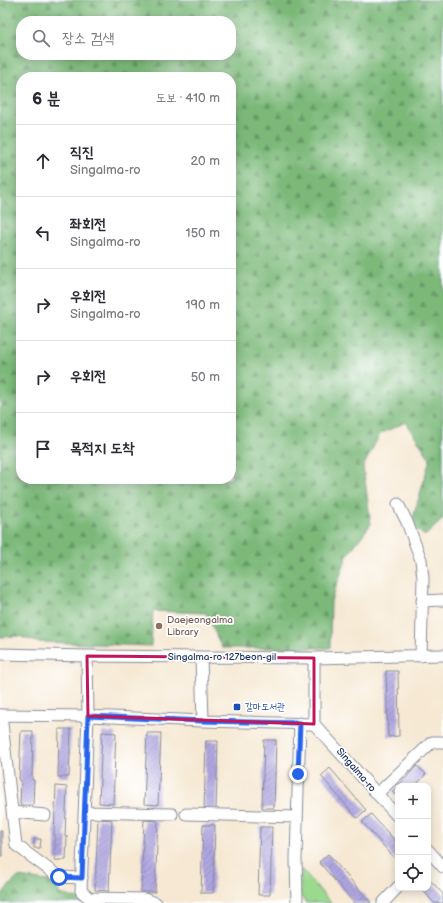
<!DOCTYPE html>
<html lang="ko">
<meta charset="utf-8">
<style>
body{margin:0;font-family:"Balsamiq Sans","Poor Story",sans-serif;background:#f2f2f3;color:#2b2b33}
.controls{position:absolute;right:12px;bottom:12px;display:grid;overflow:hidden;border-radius:8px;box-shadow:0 2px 10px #0003}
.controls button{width:36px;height:36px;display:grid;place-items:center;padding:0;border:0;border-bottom:1px solid #e1e1e2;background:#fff;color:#2b2b33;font:20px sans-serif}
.stop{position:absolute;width:12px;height:12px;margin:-9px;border:3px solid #2563eb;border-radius:50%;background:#fff}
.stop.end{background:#2563eb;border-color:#fff;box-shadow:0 1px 4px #0008}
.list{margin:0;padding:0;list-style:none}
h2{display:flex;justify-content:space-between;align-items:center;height:52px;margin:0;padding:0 16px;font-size:17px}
h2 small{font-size:13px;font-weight:400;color:#7c7c81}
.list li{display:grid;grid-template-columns:26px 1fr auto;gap:12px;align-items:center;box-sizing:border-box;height:72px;padding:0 16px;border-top:1px solid #e1e1e2}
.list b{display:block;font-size:15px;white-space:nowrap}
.list p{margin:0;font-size:13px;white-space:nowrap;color:#7c7c81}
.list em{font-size:13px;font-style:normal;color:#7c7c81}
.icon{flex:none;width:22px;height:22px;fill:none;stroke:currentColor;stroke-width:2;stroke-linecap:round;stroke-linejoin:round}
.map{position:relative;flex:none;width:443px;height:903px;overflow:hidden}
.search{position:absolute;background:#fff;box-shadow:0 2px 10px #0003;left:16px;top:16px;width:220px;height:44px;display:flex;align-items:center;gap:10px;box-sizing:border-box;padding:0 14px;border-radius:16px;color:#7c7c81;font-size:15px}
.panel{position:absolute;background:#fff;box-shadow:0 2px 10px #0003;left:16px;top:72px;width:220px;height:412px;border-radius:16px}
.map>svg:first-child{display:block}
</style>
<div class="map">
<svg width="443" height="903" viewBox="0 0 443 903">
<defs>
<pattern id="forest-firs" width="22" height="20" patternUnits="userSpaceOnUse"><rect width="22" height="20" fill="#7cb979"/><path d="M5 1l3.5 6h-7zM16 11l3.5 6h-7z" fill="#659766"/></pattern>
<pattern id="building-hatch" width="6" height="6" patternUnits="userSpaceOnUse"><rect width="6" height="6" fill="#afa6e0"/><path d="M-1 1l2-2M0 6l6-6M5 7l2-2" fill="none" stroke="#8e88b9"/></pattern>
</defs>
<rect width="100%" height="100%" fill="#fff"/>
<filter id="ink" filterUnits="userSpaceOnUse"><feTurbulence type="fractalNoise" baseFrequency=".025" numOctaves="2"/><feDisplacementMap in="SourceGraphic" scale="8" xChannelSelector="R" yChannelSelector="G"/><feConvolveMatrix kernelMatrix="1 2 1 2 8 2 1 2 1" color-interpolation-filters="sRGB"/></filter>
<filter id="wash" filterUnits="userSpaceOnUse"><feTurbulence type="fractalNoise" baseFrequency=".012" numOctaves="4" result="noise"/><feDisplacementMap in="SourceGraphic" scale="16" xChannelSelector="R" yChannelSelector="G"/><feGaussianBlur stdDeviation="0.9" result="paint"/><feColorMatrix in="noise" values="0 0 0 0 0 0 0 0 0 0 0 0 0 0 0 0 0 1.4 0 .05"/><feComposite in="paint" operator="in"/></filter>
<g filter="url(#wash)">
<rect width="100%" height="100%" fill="#f6e8d2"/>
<path fill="url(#forest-firs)" stroke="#4c746c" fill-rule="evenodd" d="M0,0h443v519l-18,17 -14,-11 19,-66 -24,-37 -26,12 -17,33 8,57 -23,30 -17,47 -1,47h-108l-16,-35 -53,-2 -2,35 -114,-4 -18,-6 -19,1zM21,21h210v34h-210zM21,77h210v402h-210z
M18,877l37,5 5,12 33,9h-93c0,-11 11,-19 18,-26z"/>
<path fill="#9bd98e" stroke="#5b8476" d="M301,869l30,34h-25l-6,-8z"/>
<g id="blocks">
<path fill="url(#building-hatch)" d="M386,671h12l1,65 -11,1z
M59,729h12l-2,48h-11z
M21,731h12l-1,49h2l-1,25h-13l1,-25h-2z
M102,732l14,1 -3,71 -14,-1z
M147,733h14l-3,72 -14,-1z
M264,740h12l-2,68h-12z
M206,741h12l-2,68h-12z
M417,766l9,8 -11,12h-17v11l-6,-5z
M330,768l36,42 -9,8 -36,-42z
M56,786l11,1 -2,49h2l-1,24h-11v-25h-1z
M371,814l27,30v18l-36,-40z
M98,819l14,1 -3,71 -14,-1z
M144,820l14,1 -3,71h-14z
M203,825h12l-2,68h-12z
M260,827h12l-2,68h-12z
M0,831h2v25h-2z
M34,839h7l-1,9h-6z
M328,854l43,49h-17l-35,-41z
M430,880l13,14v9h-9l-13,-15h7v-6z"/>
</g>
</g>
<g filter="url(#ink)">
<use href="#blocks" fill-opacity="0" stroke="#888c98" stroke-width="1"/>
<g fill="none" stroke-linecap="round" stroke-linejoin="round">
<g stroke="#888c98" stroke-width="13">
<path id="minor" d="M398,504l9,18 14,38 2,18 -2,78
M422,601l21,-1
M0,654l87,2 227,2 129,-3
M87,656l1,60 -7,175 8,7 55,1 12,4
M201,657l2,64
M314,658v66
M0,715l88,1 115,5 111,3 84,93
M1,715l15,130 43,32 23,1
M377,794l55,-52h11
M13,812l32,3
M85,812l87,2
M186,814l111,3
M428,850l15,17
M297,903l-1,-44 4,-136
M383,903l15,-16"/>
</g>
<use href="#minor" stroke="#fff" stroke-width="11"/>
</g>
</g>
<g fill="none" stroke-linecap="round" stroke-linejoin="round" filter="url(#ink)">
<path stroke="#2563eb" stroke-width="5" d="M59,877l23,1 6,-162 115,5 97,2 -2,51"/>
</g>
<path fill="none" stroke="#c2185b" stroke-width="3" stroke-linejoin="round" d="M87,656l227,2v66l-226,-8z"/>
<circle fill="#8d6e63" stroke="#fff" stroke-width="1.5" cx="159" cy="626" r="4"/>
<rect fill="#1a4fb4" stroke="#fff" stroke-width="1.5" x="233" y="703" width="8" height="8" rx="2"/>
<g text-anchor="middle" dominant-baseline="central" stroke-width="3.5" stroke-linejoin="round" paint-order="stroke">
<g font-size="10" fill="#785e54" stroke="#fff" text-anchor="start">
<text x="167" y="620">Daejeongalma<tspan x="167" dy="12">Library</tspan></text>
</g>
<g font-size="10" fill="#1b2f5e" stroke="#fff">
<text x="222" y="657">Singalma-ro 127beon-gil</text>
<text transform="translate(356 770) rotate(49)">Singalma-ro</text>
</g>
<g font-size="10" fill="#164399" stroke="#fff" text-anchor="start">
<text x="245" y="707">갈마도서관</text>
</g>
</g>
</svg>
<div class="controls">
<button>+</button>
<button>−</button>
<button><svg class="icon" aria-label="locate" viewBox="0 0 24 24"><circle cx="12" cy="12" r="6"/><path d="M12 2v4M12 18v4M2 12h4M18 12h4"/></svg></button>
</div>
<div class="stop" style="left:59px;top:877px"></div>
<div class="stop end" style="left:298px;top:774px"></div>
<div class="search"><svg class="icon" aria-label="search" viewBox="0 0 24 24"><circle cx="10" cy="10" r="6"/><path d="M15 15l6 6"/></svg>장소 검색</div>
<section class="panel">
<h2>6 분<small>도보 · 410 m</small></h2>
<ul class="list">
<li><svg class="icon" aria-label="ahead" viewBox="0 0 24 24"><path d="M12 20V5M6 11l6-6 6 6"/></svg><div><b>직진</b><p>Singalma-ro</p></div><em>20 m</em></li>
<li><svg class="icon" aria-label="left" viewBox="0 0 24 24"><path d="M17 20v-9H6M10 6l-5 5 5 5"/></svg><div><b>좌회전</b><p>Singalma-ro</p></div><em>150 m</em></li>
<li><svg class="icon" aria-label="right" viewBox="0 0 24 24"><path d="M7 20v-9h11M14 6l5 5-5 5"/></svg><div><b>우회전</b><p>Singalma-ro</p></div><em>190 m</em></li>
<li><svg class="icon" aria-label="right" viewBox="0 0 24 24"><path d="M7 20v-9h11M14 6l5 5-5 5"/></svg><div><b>우회전</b></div><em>50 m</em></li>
<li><svg class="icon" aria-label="arrive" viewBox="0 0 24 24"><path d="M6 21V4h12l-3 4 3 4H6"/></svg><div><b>목적지 도착</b></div></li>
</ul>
</section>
</div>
